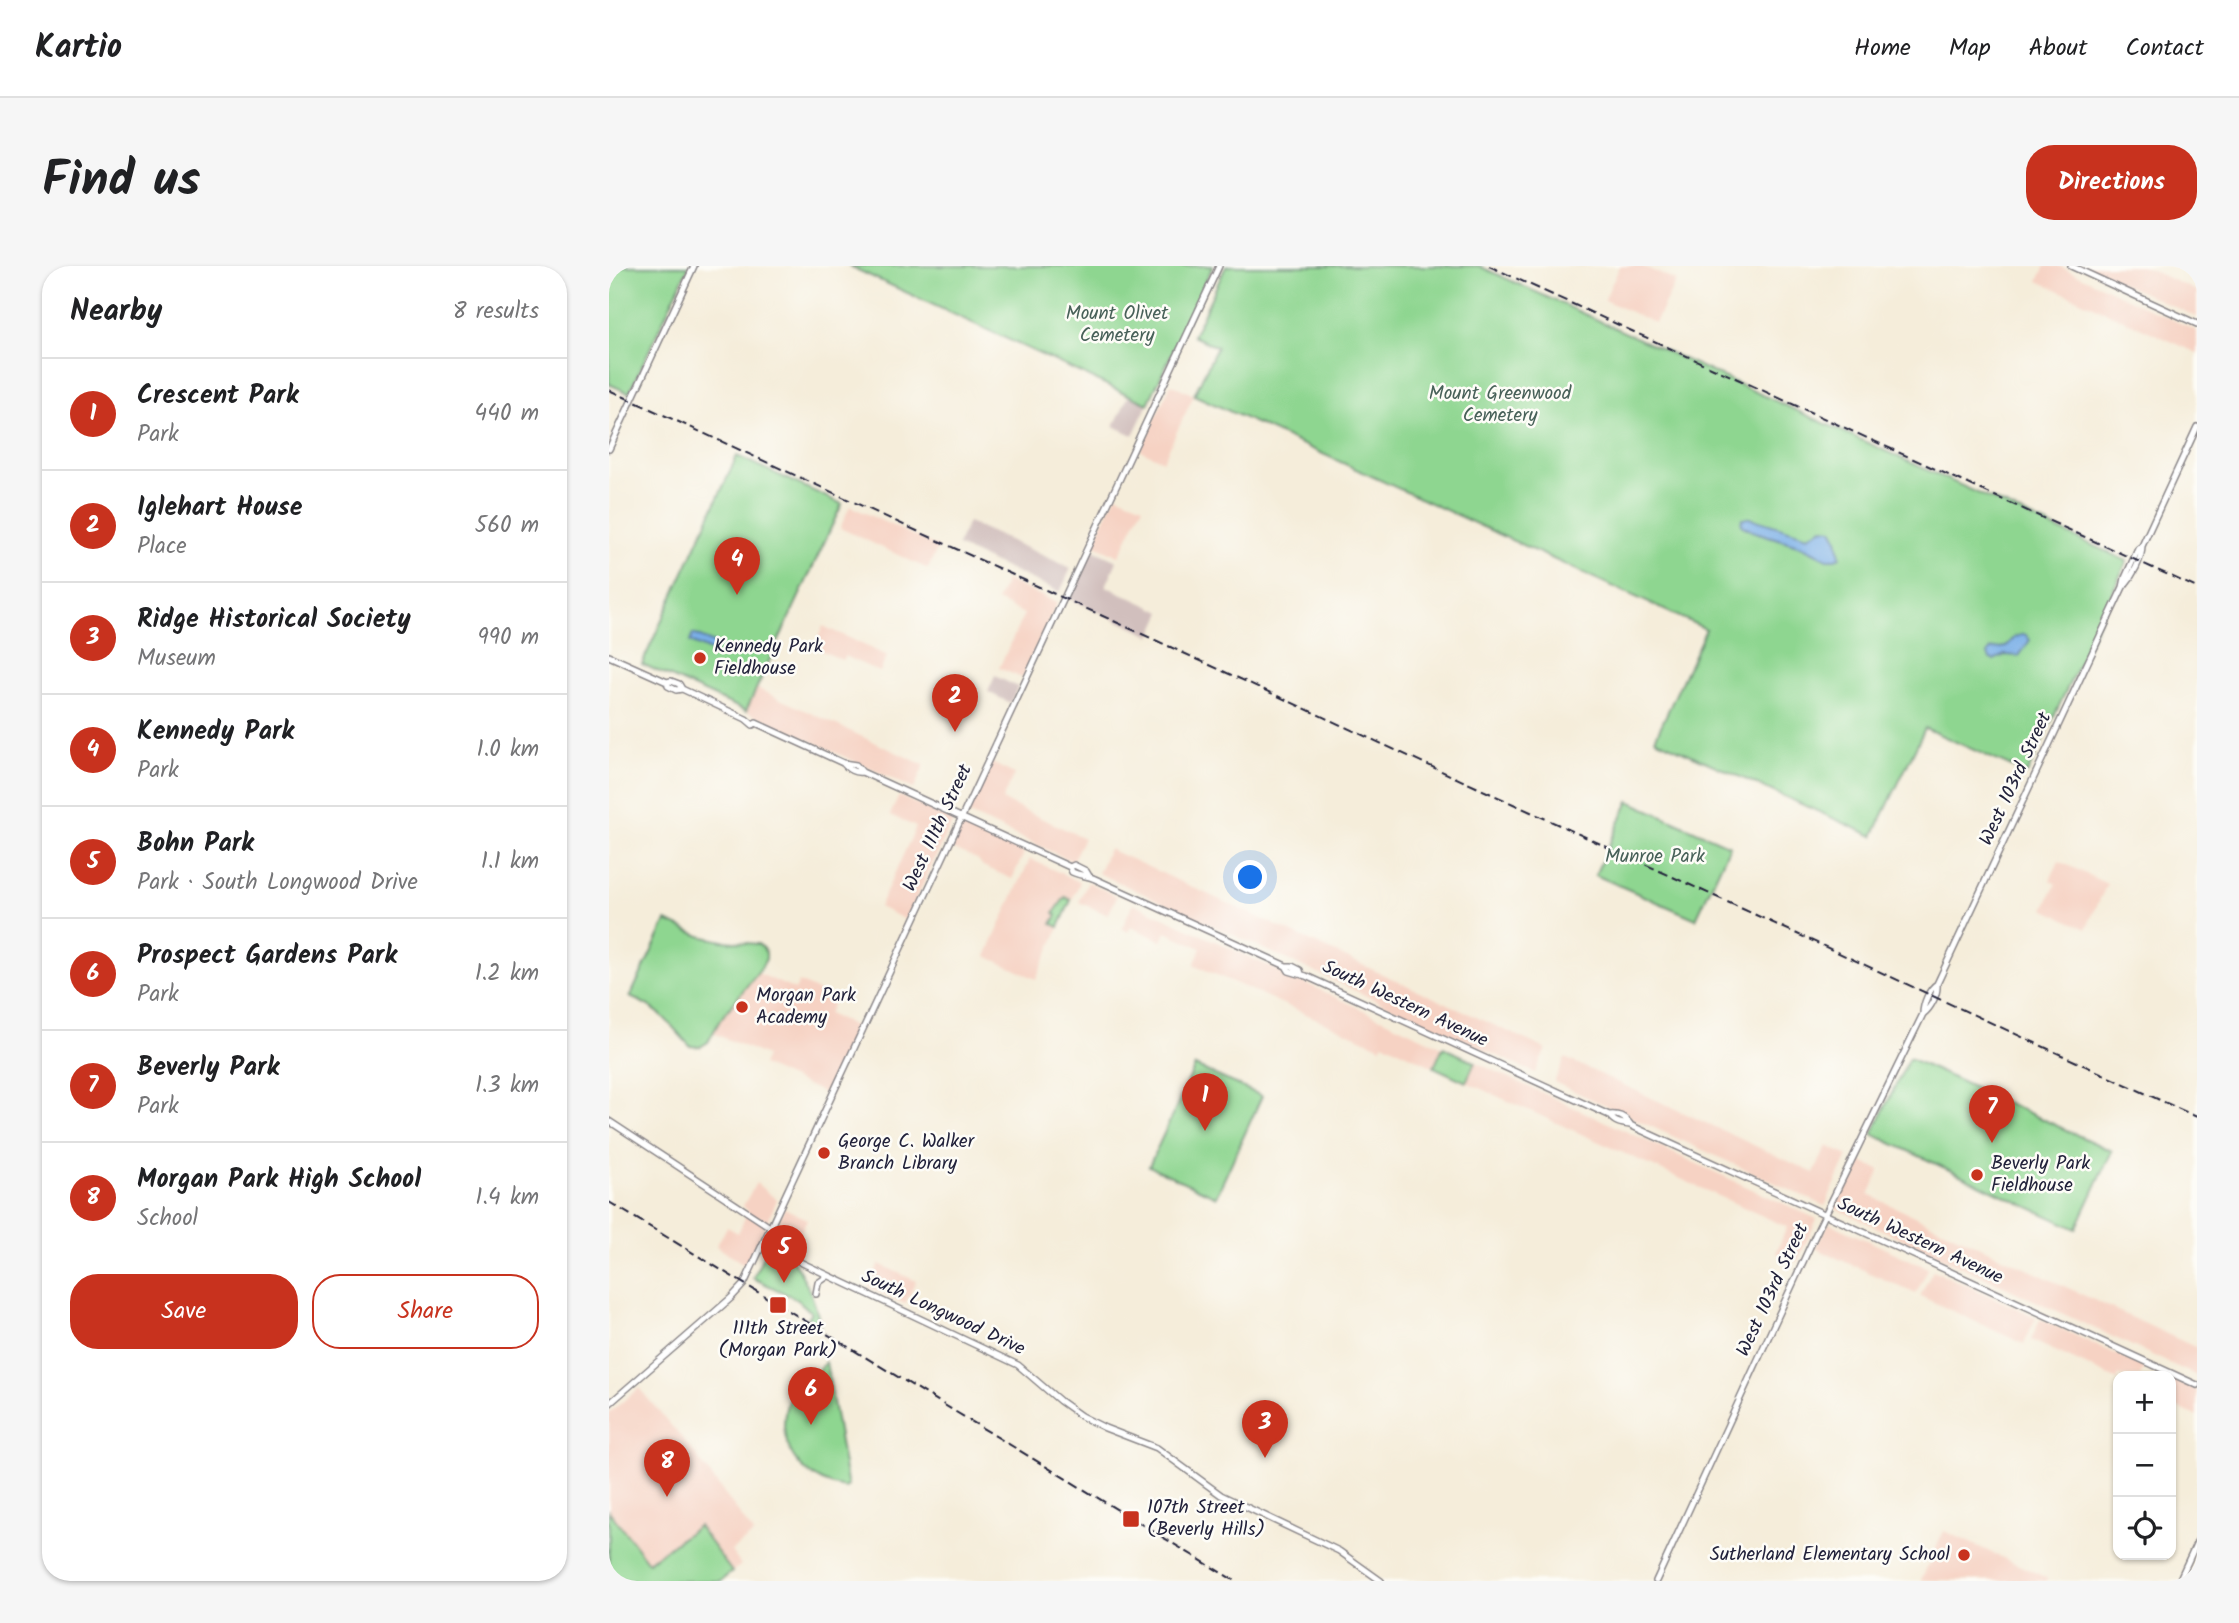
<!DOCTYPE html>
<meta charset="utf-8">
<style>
body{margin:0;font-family:Kalam,sans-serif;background:#f6f6f6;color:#202124}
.controls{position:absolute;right:21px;bottom:21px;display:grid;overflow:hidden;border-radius:14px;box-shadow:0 2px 5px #0004}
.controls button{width:63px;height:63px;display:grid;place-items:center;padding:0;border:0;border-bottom:2px solid #e0e0e0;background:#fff;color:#202124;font:35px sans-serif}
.you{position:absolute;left:642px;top:612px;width:24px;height:24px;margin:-18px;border:5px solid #fff;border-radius:50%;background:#1a73e8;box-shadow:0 0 0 10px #1a73e833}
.badge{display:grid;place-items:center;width:46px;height:46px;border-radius:50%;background:#c8321e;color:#fff;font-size:23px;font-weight:700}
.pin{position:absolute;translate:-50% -58px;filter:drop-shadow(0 2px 4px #0008)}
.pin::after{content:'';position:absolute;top:37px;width:24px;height:21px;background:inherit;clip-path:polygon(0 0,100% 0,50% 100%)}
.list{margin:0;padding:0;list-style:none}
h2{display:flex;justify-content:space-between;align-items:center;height:91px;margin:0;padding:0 28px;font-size:30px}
h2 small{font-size:23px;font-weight:400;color:#757577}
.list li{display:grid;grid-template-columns:46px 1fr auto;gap:21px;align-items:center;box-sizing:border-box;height:112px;padding:0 28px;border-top:2px solid #e0e0e0}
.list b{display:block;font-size:26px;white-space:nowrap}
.list p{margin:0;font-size:23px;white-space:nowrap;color:#757577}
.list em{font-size:23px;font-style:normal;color:#757577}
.actions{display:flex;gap:14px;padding:21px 28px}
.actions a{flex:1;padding:16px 0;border:2px solid #c8321e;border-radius:28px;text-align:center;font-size:24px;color:#c8321e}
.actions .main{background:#c8321e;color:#fff}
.icon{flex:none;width:38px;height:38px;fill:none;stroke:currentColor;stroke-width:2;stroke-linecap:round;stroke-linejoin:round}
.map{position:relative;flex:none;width:1588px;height:1315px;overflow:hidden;border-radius:28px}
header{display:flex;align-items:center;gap:42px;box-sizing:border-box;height:98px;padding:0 35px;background:#fff;border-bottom:2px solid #e0e0e0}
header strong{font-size:33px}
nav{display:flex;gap:38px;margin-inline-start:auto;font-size:24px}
.intro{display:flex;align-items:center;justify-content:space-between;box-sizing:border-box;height:168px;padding:0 42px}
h1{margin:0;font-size:49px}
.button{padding:18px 32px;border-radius:28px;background:#c8321e;color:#fff;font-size:24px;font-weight:700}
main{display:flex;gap:42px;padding:0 42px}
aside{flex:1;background:#fff;border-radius:28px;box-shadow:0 2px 5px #0004}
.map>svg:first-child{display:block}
</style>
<header>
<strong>Kartio</strong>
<nav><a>Home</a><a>Map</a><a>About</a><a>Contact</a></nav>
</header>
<div class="intro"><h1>Find us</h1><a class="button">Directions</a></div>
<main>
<aside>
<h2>Nearby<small>8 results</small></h2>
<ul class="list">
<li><span class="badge">1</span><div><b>Crescent Park</b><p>Park</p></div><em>440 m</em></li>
<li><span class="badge">2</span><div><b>Iglehart House</b><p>Place</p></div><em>560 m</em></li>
<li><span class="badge">3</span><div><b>Ridge Historical Society</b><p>Museum</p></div><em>990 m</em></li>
<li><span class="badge">4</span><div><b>Kennedy Park</b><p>Park</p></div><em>1.0 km</em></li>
<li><span class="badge">5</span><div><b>Bohn Park</b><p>Park · South Longwood Drive</p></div><em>1.1 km</em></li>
<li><span class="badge">6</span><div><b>Prospect Gardens Park</b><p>Park</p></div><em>1.2 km</em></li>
<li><span class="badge">7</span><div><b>Beverly Park</b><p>Park</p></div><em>1.3 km</em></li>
<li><span class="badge">8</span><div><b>Morgan Park High School</b><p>School</p></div><em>1.4 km</em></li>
</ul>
<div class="actions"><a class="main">Save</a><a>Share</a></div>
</aside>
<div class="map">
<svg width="1588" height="1315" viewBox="0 0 1588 1315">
<rect width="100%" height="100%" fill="#fdfcf7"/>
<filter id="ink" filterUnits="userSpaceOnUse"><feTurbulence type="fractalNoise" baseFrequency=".0143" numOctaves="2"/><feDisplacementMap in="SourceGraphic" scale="14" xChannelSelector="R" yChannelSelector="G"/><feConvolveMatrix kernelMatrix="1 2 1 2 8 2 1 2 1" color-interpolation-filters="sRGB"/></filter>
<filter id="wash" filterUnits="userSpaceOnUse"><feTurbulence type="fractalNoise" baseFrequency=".00686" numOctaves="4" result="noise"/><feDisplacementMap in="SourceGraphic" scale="28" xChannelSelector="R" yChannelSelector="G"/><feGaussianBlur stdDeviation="1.57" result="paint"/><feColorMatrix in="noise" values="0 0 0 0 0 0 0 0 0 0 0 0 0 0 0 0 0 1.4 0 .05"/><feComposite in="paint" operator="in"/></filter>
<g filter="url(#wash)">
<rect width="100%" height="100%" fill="#f5edda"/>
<path fill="#f6d2c3" d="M1011,0h22l34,15 -21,42 -51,-23z
M1436,0h14l138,65v22l-159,-72z
M1475,0h58l55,25v26z
M562,118l23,11 -31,66 -23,-11z
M507,229l27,11 -24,50 -26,-12z
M241,240l88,41 -10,22 -88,-41z
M397,314l51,23 -35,75 -23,-10 25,-54 -27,-13z
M214,360l64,30 -7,16 -35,-16 -3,4 -28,-13z
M147,422l168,77 -10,24 -168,-78z
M381,496l24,12 -12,26 82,38 -12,23 -105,-48z
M290,530l54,25 -47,99 -27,-13 37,-80 -26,-12z
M352,559l63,28 -12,26 -29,-13 -6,-7 -27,-11z
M500,583l437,200 -11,24 -437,-200z
M421,593l50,23 -44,97 -50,-23z
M1450,595l48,23 -21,45 -42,-20 12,-25 -6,-4z
M479,616l29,14 -9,19 -29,-13z
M524,637l310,144 -9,20 -50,-24 -3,4 -187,-82 7,-17 -35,-16 -4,9 -31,-14 -3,5 -6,-4z
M57,655l34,15 23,5 37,4 7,11 -9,17 37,17 4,-8 35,17 -6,15 28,13 -30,67 -64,-29 4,-9 -53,-23 -10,13h-13l-26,-30 -16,-11 -18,-8z
M956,792l249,115 13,-27 21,10 -23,50 -271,-124z
M866,796l342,157 -20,43 -21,-9 11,-26 -321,-145z
M1249,894l22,10 -11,25 328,153v28l-362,-168z
M147,917l21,17 -30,66 -31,-20 11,-19 11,6 10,-22 -5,-5z
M175,942l23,11 -17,36 -18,-18z
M1220,957l99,45 -12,26 -101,-46z
M270,998l37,17 -11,23 -37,-17z
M1324,1004l103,47 -12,27 -104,-48z
M1431,1053l102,47 2,2 -4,8h-22v4l-87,-40z
M1562,1113l26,12v25l-26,-11z
M30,1122l53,62 62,84 -23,17 10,14 -21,16h-111v-168z
M1335,1265l103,47 -1,3 -125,-1z"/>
<path fill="#d1bfbd" d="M520,129l19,9 -15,31 -19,-9z
M359,256l103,46 -11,24 -103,-46z
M482,283l26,12 -11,25 56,26 -11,24 -83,-38z
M386,410l23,11 -8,16 -22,-11z"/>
<path fill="#8ed690" stroke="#587c66" stroke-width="2" d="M0,0h80l-60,127 -20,-9z
M240,0h364l-65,138z
M617,0h253l648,295 -100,213 -102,-46 -52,108 -218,-97 51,-110 -512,-234 23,-48 -24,-11z
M128,190l105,48 -96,207 -104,-47z
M1020,535l101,45 -34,73 -101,-44z
M456,631l6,3 -12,27 -7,-3 5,-9 -3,-2z
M57,655l34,15 23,5 35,3 5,4 3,5v6l-5,9 -41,52 -12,22 -8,5 -10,-1c-23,-24 -26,-35 -60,-49z
M834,781l32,15 -9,20 -32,-15z
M1300,792l203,93 -36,78 -204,-95z
M586,800l67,30 -46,101 -67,-31z
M163,971l6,2c20,28 37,53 42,88l-13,-9 4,-6 -14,-13 -44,-21z
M217,1096l21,120 1,4 -3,2c-33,-6 -58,-26 -61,-61 0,-10 1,-22 7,-32 6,-9 17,-13 25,-21 3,-4 7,-9 10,-12z
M0,1245l39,51 50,-36 34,46 -12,9h-111z"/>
<path fill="#79afe7" stroke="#4e6891" stroke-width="2" d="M1133,252h8l58,18 15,-8 9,1 5,9 3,19 -5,2h-8l-26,-13 -49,-15 -11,-6z
M84,368l25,11 -4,8 -24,-11z
M1412,369h5l4,5 -11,16 -14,-1 -11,5 -4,-1 -2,-5 3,-5 15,-2 9,-10z"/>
</g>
<g filter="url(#ink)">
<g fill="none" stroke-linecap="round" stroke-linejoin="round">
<g stroke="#8c888a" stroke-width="8">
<path id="tertiary" d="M0,183l85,-183
M0,855l161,106 30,35 218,103 42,36 21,15 24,12 52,20 64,47 118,56 42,30
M207,1028l2,-11 10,-7
M1570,1315l18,-39"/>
</g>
<g stroke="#8c888a" stroke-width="8">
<path id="secondary" d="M1462,0l126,58
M1514,321l2,-9 13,-29 4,-3 55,-119
M0,390l58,26 1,4 8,4 6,-1 64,30 7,6 3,-2 87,40c6,7 11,10 19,9l208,95 2,5c8,4 15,3 23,7l191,87 3,5 17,5 303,139c5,8 13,9 21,10l567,260
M58,416l4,-1 8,3 3,5
M234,497l13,2 6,7
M461,601l4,-2 12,6 3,5
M677,700h6l8,4 1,4
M1314,748c0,-10 6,-25 14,-30
M1000,849c9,-1 15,1 21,9
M0,1138l122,-106 13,-14 475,-1018
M1047,1315l163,-354 104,-213c8,-6 15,-20 14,-30l186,-397c9,-10 19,-27 19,-41"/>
</g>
<use href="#tertiary" stroke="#fff" stroke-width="5"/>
<use href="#secondary" stroke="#fff" stroke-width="5"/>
<path stroke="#22223b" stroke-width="2" stroke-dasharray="10 5" stroke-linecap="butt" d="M880,0l708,322
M0,124l1588,727
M0,936l626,379"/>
</g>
</g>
<g fill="#c8321e" stroke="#fdfcf7" stroke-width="2.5">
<circle cx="91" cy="392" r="7"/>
<circle cx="133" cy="741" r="7"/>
<circle cx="215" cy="887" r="7"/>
<circle cx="1368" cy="909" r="7"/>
<rect x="160" y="1030" width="18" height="18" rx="3.5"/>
<rect x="513" y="1244" width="18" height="18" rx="3.5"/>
<circle cx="1355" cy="1289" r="7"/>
</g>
<g text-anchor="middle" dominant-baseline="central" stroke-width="5" stroke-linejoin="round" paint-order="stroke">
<g font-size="19" fill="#486159" stroke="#fdfcf7">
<text x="508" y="48">Mount Olivet<tspan x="508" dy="22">Cemetery</tspan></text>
<text x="891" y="128">Mount Greenwood<tspan x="891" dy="22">Cemetery</tspan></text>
<text x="1046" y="591">Munroe Park</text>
</g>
<g font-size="19" fill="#22223b" stroke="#fdfcf7" text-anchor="start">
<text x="105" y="381">Kennedy Park<tspan x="105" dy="22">Fieldhouse</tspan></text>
<text x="147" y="730">Morgan Park<tspan x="147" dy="22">Academy</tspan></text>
<text x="229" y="876">George C. Walker<tspan x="229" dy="22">Branch Library</tspan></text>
<text x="1382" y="898">Beverly Park<tspan x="1382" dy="22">Fieldhouse</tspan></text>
<text x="169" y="1063" text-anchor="middle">111th Street<tspan x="169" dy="22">(Morgan Park)</tspan></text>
<text x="538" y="1242">107th Street<tspan x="538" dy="22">(Beverly Hills)</tspan></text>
<text x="1341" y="1289" text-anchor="end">Sutherland Elementary School</text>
</g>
<g font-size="19" fill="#22223b" stroke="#fdfcf7">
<text transform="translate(1407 513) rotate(-65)">West 103rd Street</text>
<text transform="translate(329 562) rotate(-65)">West 111th Street</text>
<text transform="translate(796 738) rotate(25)">South Western Avenue</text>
<text transform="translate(1311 975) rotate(25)">South Western Avenue</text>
<text transform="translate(1164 1024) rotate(-65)">West 103rd Street</text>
<text transform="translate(334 1047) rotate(25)">South Longwood Drive</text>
</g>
</g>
</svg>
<div class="controls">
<button>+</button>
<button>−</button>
<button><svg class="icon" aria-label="locate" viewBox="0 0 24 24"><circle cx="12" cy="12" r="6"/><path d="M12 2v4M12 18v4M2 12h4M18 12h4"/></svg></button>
</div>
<div class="you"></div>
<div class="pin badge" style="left:596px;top:865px">1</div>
<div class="pin badge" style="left:346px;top:466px">2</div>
<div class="pin badge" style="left:656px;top:1192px">3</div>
<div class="pin badge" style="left:128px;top:329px">4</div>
<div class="pin badge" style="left:175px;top:1017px">5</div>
<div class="pin badge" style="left:202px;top:1159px">6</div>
<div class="pin badge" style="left:1383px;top:877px">7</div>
<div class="pin badge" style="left:58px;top:1231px">8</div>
</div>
</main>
